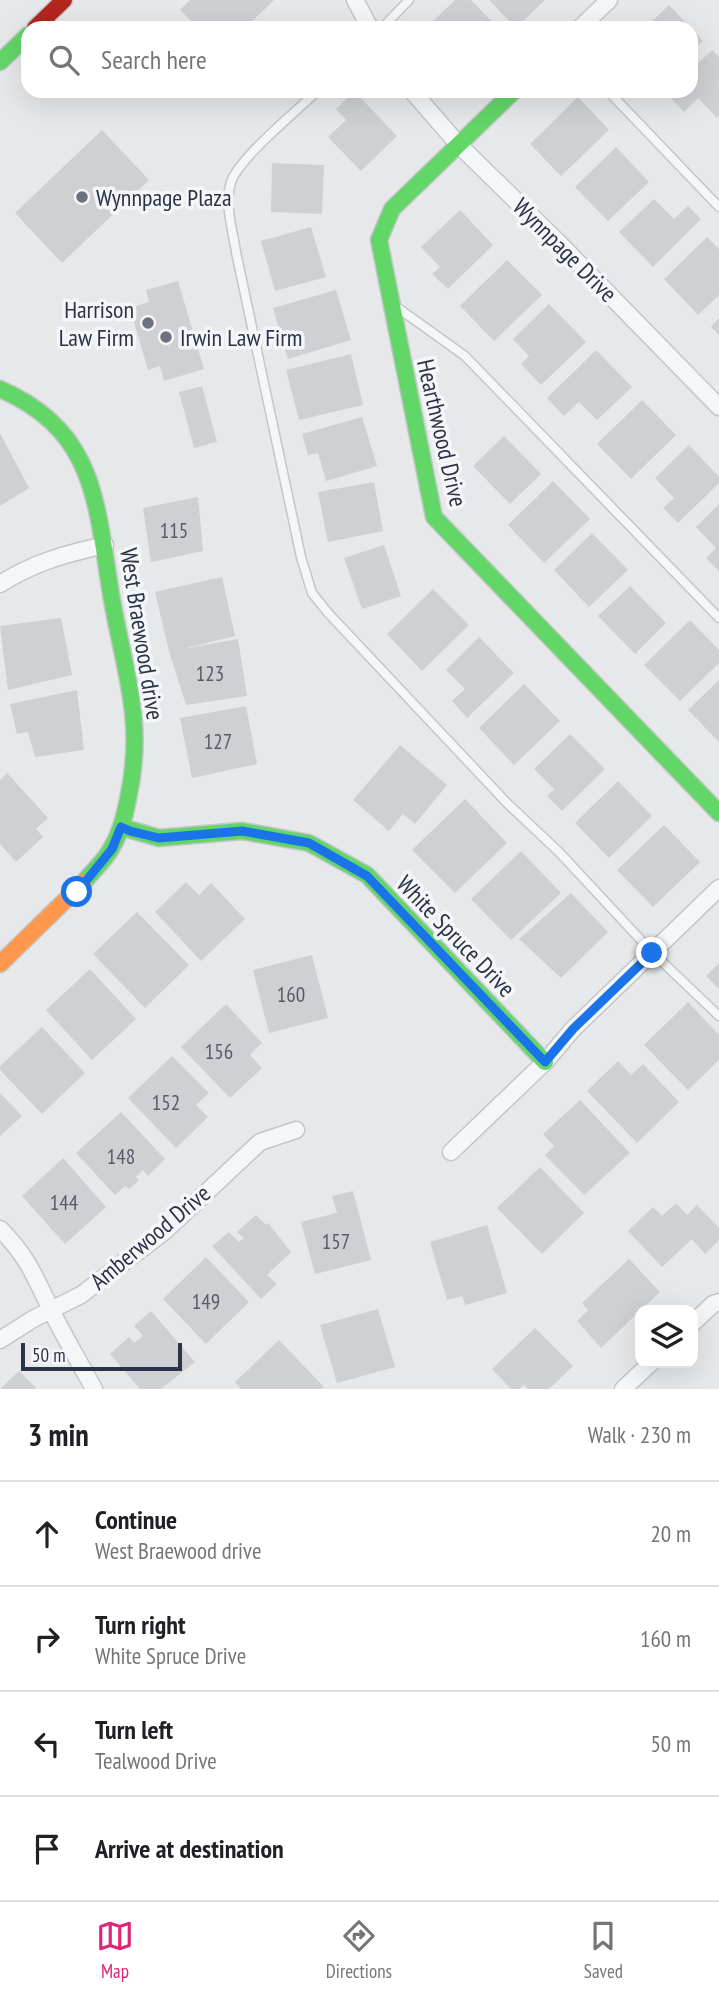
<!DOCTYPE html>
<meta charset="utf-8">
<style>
body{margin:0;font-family:"PT Sans Narrow",sans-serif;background:#f2f2f2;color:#202124}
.controls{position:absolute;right:21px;bottom:21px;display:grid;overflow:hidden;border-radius:14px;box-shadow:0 7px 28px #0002}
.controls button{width:63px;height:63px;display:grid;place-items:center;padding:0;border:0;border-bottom:2px solid #e0e0e0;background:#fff;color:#202124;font:35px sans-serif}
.scale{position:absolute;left:21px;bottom:18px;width:161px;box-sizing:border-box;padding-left:7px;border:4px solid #2b3445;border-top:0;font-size:19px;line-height:24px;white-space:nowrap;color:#2b3445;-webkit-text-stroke:5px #f4f6f9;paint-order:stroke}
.stop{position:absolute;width:21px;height:21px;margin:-16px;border:5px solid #1a73e8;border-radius:50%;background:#fff}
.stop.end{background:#1a73e8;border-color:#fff;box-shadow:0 2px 7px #0008}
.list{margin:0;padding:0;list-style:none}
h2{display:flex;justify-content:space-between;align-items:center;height:91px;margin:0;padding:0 28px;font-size:30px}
h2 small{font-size:23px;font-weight:400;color:#757577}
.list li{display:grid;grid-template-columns:46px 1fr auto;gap:21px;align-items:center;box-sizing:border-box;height:105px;padding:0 28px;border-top:2px solid #e0e0e0}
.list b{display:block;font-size:26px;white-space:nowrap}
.list p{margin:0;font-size:23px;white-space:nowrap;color:#757577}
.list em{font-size:23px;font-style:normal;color:#757577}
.icon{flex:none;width:38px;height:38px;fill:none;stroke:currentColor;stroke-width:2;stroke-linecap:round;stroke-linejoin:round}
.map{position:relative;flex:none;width:719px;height:1389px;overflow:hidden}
.search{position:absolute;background:#fff;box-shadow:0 7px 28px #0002;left:21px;right:21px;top:21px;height:77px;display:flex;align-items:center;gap:18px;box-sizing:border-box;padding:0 24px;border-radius:21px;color:#757577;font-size:26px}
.sheet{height:511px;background:#fff}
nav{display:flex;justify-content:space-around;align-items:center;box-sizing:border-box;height:98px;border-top:2px solid #e0e0e0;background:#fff;font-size:19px;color:#757577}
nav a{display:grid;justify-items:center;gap:4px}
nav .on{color:#db2777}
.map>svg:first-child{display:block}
</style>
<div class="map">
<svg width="719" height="1389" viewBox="0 0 719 1389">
<rect width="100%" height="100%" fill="#e6e8ea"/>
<path fill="#ced0d3" d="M190,0h84l-29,28h-47l-18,-18z
M455,0h16l27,28h-72z
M489,0h56l-29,28z
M669,5l22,23h-46z
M691,28l12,13 -12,11z
M712,50l7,7v59l-2,2 -19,-20 -14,14 -17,-18 2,-3h22v-21z
M354,91l43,45 -36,35 -33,-34 18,-17 -10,-11z
M578,97l31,33 -48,46 -31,-32z
M102,130l47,50 -87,83 -47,-50z
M616,147l33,35 -41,39 -33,-34z
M272,163l52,2 -2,49 -51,-2z
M654,199l20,20 14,-13 13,13 -48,48 -34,-35z
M460,210l33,35 -45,44 -16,-15 8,-7 -19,-20z
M311,227l15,50 -51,14 -14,-50z
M707,237l12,12v46l-21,20 -34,-36z
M507,260l35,35 -48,46 -34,-35z
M178,281l26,88 -40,12 -4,-15 -12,4 -18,-62 19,-6 -3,-12z
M336,290l15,50 -63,19 -15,-51z
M549,304l37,38 -45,43 -20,-21 8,-8 -16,-17z
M719,318v17l-8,-8z
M596,350l36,37 -35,33 -18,-18 -15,14 -17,-18z
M351,354l12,51 -64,15 -13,-50z
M202,386l15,56 -23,6 -15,-56z
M642,400l34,35 -45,44 -34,-35z
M362,417l15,49 -51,15 -8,-28 -10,2 -6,-21z
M0,433l29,55 -29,18z
M504,436l37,38 -31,30 -37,-38z
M689,445l30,32v6l-41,40 -15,-15 11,-10 -19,-20z
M553,481l37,38 -46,44 -36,-38z
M374,482l9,49 -55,11 -10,-50z
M198,497l5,54 -52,11 -8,-54z
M719,504v67l-13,-13 10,-10 -20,-21z
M592,533l36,37 -39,37 -35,-37z
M384,545l17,51 -39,13 -18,-51z
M222,577l13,59 -53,13 56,-10 9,57 -61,9 -17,-54 -14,-59z
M630,586l36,37 -31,31 -37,-38z
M433,589l36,36 -47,46 -35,-37z
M61,618l11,57 -64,15 -8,-64z
M690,620l29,30v13l-39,38 -36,-36z
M479,637l35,36 -47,45 -15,-17 13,-12 -19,-19z
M719,680v62l-31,-32z
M524,684l36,37 -46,44 -35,-37z
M77,690l7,60 -49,7 -7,-25 -11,2 -7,-30z
M246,706l11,58 -65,14 -12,-60z
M570,734l35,35 -43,42 -15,-15 7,-7 -20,-20z
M400,745l47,40 -32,39 -12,-10 -14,17 -36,-31z
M7,773l41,45 -12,11 7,8 -27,25 -16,-18v-64z
M618,781l34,35 -43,42 -34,-35z
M465,799l42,44 -52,50 -43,-43z
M664,825l36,37 -47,45 -36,-37z
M521,851l40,42 -50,47 -40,-41z
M186,882l13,13 12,-12 34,36 -44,42 -46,-49z
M571,893l37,39 -47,46 -42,-39z
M137,912l52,53 -44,43 -52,-54z
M312,955l16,63 -59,15 -16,-63z
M719,963v26l-13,-13z
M90,969l46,50 -44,41 -46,-50z
M688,1002l31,33v25l-31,30 -44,-45z
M226,1004l36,39 -12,12 12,13 -32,30 -49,-51z
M42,1027l43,46 -43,41 -42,-44v-4z
M172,1056l37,37 -13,12 12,12 -32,31 -48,-50z
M618,1061l13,14 12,-11 36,38 -42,41 -50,-52z
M0,1093l22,23 -22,20z
M580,1100l50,53 -46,42 -39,-40 9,-9 -11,-12z
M121,1112l44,47 -17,17 -5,-6 -7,7 3,3 -10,9 -4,-3 -10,9 -39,-42z
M63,1158l43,49 -41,37 -43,-48z
M540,1167l44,46 -42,41 -45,-46z
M353,1191l18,69 -56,14 -14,-52 36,-9 -5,-17z
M676,1203l11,12 10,-10 22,23v12l-14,14 -13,-15 -30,28 -34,-36 25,-24 9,9z
M256,1215l10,10 2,-2 23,29 -24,23 10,9 -16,15 -49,-53 17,-14 10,10 5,-4 -7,-6z
M487,1225l20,68 -42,12 -3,-9 -15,4 -17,-58z
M206,1257l43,45 -43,42 -43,-45z
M629,1259l31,33 -59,56 -24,-27 11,-11 -6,-7z
M378,1309l17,58 -58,16 -17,-58z
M151,1311l44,51 -34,27h-21l-30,-35 19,-17 5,6 9,-7 -9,-10z
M535,1328l38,38 -24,23h-21l-4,-4 -5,4h-8l-19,-20z
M279,1340l45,47 -3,2h-80l-6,-7z
M19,1371l18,18h-37z"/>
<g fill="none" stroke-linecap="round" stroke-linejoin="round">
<g stroke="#c4c6c8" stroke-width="11">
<path id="lane" d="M382,28l27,-28
M317,91c-20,20 -78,67 -86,91 -7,22 2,49 5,70l65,305 11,36 17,21 178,189 52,49 93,100 67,64
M608,91l111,116
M398,308l67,48 254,262"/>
</g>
<g stroke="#c4c6c8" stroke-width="19">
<path id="street" d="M355,0l15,28
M580,28l29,-28
M412,91l46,53 103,101 158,162
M0,584c35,-22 65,-30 105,-39
M451,1152l94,-90 28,-33 146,-141
M0,1229c28,28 35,48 52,83 13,26 28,51 42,77
M693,1323l20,-19 6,-2
M0,1340l33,-21 48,-24 84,-64 95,-89 36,-12
M623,1389l28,-26"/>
</g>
<g stroke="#c4c6c8" stroke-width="19">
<path id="fast" d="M0,62l28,-27
M514,91l-122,118 -13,31 55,277 285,296
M0,389c99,43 96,119 112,211 13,74 33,122 16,199 -3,17 -8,35 -17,50 -7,12 -18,22 -27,33
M121,827l38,11 83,-7 67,12 58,32 178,187"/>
</g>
<g stroke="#c4c6c8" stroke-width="19">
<path id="slow" d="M0,964l84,-82"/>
</g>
<g stroke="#c4c6c8" stroke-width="19">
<path id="jam" d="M35,28l29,-28"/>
</g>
<use href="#lane" stroke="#f5f6f7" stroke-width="8"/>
<use href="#street" stroke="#f5f6f7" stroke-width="16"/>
<use href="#fast" stroke="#63d668" stroke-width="16"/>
<use href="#slow" stroke="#ff974d" stroke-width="16"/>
<use href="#jam" stroke="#b3261e" stroke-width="16"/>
</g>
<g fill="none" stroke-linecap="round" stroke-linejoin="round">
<path stroke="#1a73e8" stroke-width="9" d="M77,892l35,-43 9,-22 9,4 29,7 83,-7 67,12 58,33 178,186 28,-33 79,-76"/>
</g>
<g fill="#6c737f" stroke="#f4f6f9" stroke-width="2.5">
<circle cx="82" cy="197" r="7"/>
<circle cx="148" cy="323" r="7"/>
<circle cx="166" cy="337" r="7"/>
</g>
<g text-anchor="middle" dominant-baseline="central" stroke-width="7" stroke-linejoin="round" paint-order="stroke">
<g font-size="21" fill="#545c69">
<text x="174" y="530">115</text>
<text x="210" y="673">123</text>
<text x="218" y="741">127</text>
<text x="291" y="994">160</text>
<text x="219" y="1051">156</text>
<text x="166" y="1102">152</text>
<text x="121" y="1156">148</text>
<text x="64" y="1202">144</text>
<text x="336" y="1241">157</text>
<text x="206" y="1301">149</text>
</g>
<g font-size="24" fill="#2b3445" stroke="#f4f6f9" text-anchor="start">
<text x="96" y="197">Wynnpage Plaza</text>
<text x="134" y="309" text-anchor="end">Harrison<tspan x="134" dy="28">Law Firm</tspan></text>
<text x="180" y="337">Irwin Law Firm</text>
</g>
<g font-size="24" fill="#2b3445" stroke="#f4f6f9">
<text transform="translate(565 250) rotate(45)">Wynnpage Drive</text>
<text transform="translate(442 433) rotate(77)">Hearthwood Drive</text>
<text transform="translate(142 634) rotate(81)">West Braewood drive</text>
<text transform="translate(456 936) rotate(46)">White Spruce Drive</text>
<text transform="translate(150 1237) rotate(-40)">Amberwood Drive</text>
</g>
</g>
</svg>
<div class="controls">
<button><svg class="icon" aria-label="layers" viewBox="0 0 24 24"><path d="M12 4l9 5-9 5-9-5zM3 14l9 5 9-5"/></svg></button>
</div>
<div class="scale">50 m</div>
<div class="stop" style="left:77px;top:892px"></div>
<div class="stop end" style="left:652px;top:953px"></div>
<div class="search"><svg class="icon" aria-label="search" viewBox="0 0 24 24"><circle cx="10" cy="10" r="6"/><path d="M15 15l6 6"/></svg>Search here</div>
</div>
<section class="sheet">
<h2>3 min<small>Walk · 230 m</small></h2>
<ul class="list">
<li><svg class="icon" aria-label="ahead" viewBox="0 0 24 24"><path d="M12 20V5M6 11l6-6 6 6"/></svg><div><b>Continue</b><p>West Braewood drive</p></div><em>20 m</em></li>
<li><svg class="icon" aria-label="right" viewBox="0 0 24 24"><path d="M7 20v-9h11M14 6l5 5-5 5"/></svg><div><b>Turn right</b><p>White Spruce Drive</p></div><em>160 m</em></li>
<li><svg class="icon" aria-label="left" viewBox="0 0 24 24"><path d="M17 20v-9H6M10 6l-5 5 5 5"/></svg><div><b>Turn left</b><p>Tealwood Drive</p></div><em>50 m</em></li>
<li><svg class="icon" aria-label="arrive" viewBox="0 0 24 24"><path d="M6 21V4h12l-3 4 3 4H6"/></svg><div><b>Arrive at destination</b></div></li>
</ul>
</section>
<nav>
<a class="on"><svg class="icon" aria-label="map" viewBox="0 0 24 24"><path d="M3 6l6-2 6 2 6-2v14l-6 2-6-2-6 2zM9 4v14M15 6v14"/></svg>Map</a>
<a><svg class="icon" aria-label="directions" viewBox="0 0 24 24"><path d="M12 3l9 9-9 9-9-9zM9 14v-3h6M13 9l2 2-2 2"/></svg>Directions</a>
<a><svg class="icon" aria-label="saved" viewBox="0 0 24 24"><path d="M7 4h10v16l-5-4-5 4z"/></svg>Saved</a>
</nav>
